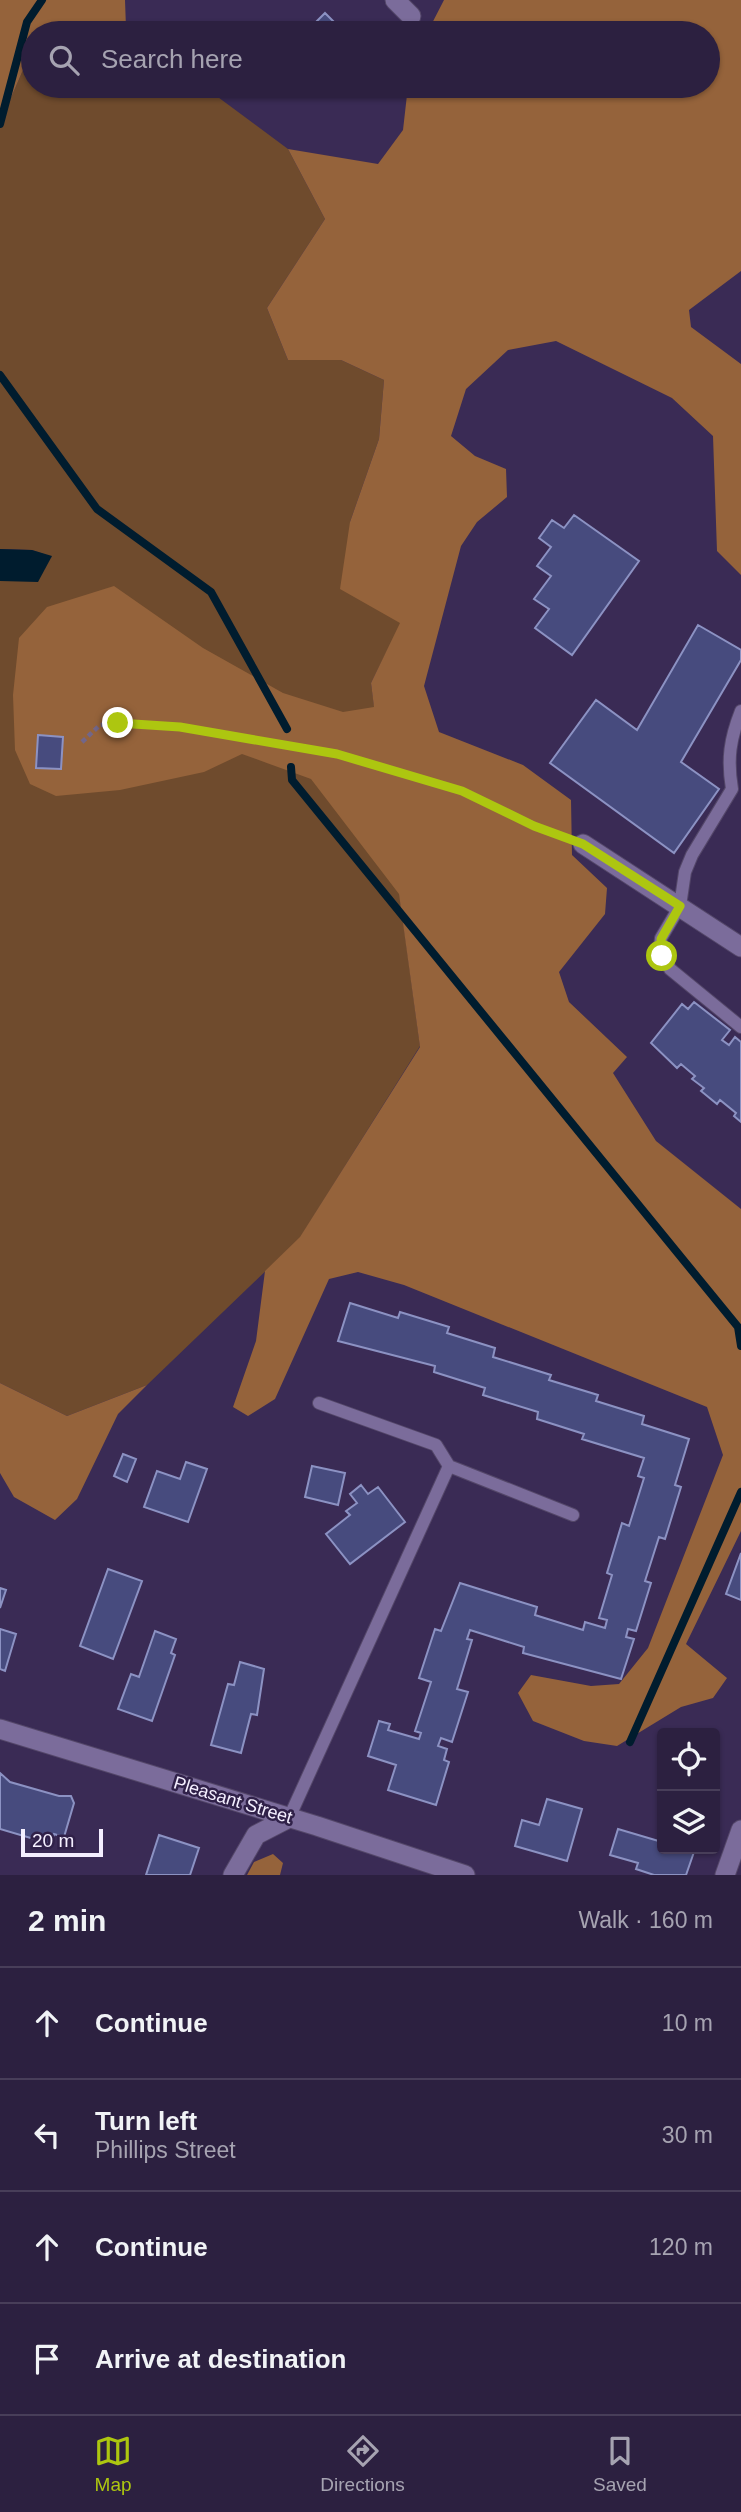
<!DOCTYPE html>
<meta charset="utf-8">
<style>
body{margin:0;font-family:Helvetica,sans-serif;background:#342847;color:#f1f3f6}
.controls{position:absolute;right:21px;bottom:21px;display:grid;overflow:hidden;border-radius:7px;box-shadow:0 2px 5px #0004}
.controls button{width:63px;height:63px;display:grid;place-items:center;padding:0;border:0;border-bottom:2px solid #483e59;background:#2c2040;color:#f1f3f6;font:35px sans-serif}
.scale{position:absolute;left:21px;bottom:18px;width:82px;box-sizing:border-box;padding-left:7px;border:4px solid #f4efff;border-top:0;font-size:19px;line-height:24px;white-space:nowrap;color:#f4efff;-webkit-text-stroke:5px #302149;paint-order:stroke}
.stop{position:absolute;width:21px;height:21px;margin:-16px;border:5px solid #adc610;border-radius:50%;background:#fff}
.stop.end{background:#adc610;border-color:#fff;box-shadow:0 2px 7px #0008}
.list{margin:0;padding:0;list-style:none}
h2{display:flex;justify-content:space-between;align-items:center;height:91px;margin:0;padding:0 28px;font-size:30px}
h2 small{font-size:23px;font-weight:400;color:#a6a3b1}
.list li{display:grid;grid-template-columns:46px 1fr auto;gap:21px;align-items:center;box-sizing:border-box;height:112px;padding:0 28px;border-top:2px solid #483e59}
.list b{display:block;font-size:26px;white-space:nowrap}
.list p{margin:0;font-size:23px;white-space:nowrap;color:#a6a3b1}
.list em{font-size:23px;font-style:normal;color:#a6a3b1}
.icon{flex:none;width:38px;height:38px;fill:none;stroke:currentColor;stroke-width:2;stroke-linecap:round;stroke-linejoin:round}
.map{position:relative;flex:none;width:741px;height:1875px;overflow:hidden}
.search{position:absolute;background:#2c2040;box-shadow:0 2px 5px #0004;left:21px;right:21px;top:21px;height:77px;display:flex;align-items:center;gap:18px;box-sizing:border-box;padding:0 24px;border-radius:38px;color:#a6a3b1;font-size:26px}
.sheet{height:539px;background:#2c2040}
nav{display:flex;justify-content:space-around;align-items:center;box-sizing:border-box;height:98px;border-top:2px solid #483e59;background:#2c2040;font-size:19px;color:#a6a3b1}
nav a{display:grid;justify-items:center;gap:4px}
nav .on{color:#adc610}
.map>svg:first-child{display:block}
</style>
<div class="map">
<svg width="741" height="1875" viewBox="0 0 741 1875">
<rect width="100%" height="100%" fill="#3a2b55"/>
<path fill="#6f4b2d" d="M42,28h84l7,5h-94z
M33,47v39h170l85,63 37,70 -58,89 21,52h53l43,20 -5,59 -29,83 51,101 -30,60 49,363 -120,192 -153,147 -80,31 -67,-33v-802l52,-24 -20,-7 -32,-1v-426z"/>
<path fill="#95633b" d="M0,0h125l1,28h-84l-3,5h-6v14l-33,76z
M444,0h297v271l-52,39 2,17 50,37v211l-24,-24 -4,-115 -41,-38 -116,-57 -48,9 -42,39 -15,47 24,20 31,13 1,28 -30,25 -16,24 -37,140 15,46 84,33 48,35 1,55 35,33 -2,26 -46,58 10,30 58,55 -14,16 43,68 85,68v322l-55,113 41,34 -14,20 -32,9 -64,39 -33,-5 -51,-20 -15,-28 13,-18 60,11 28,-2 29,-36 75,-193 -16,-48 -303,-122 -46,-13 -29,7 -54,120 -27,17 -15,-9 23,-66 9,-70 35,-34 120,-190 -21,-153 -88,-115 -69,-25 -38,18 -84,18 -64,6 -26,-12 -15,-34 -2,-55 6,-57 28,-31 67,-21 89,62 80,45 60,19 31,-5 -3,-24 29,-60 -60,-34 10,-67 29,-83 5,-59 -43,-20h-53l-21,-52 58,-89 -37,-70 90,15 25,-34 5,-44h300v-53h-281z
M0,1383l67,33 80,-31 -29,29 -41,85 -22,21 -41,-23 -14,-24z
M273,1854l10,9 -3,12h-33l7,-13z"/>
<path fill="#001c2e" d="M0,549l32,1 20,6 -14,26 -38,-1z"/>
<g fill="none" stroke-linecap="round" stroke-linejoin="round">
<path stroke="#001c2e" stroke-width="8" d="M0,124l27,-102 15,-22
M0,375l97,134 114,83 76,137
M291,767l1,13 446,547 3,19
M630,1742l111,-250"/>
</g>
<path fill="#474b7e" stroke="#8c92c3" stroke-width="2" d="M325,13l20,20h-40z
M354,26l8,7h-15z
M574,515l65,46 -67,94 -37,-27 14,-19 -15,-10 17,-23 -14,-10 14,-19 -12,-9 13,-18 12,8z
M698,625l43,25v10l-60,102 38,27 -45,64 -124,-90 46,-63 41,30z
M38,735l25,2 -2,32 -25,-1z
M694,1002l36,28 -8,10 7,5 6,-8 6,5v80l-7,-6 2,-3 -16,-13 -3,4 -16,-13 3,-3 -12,-9 3,-3 -14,-12 -4,4 -26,-25 31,-39 6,5z
M350,1303l48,15 2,-6 49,15 -2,6 48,15 -2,9 58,18 -2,5 49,15 -2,6 48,15 -2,8 47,15 -14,46 6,2 -16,52 -6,-2 -14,44 6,2 -15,48 -8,-2 -2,8 8,2 -13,40 -98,-26 1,-6 -54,-17 -3,9 5,1 -15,49 11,3 -16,50 -11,-4 -3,8 9,3 -3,11 5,2 -13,43 -48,-15 8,-25 -28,-9 11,-35 11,3 -2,6 31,9 2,-6 -6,-2 16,-49 -12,-4 16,-49 6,2 19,-48 77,24 -2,8 48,15 2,-8 20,6 2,-8 -8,-2 13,-43 -5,-2 15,-50 7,3 15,-48 -6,-2 6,-18 -62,-19 2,-5 -47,-15 1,-7 -55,-17 2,-7 -51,-16 1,-6 -97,-25z
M123,1454l13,5 -9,23 -13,-6z
M186,1462l21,7 -19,53 -44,-15 13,-36 23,8z
M312,1466l33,7 -7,32 -33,-8z
M361,1485l7,9 10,-7 27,35 -55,42 -24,-30 24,-19 -4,-4 11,-8 -7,-9z
M741,1553v47l-15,-6z
M108,1569l34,12 -29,78 -33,-13z
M0,1588l6,2 -6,18z
M0,1629l16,5 -11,37 -5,-2z
M155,1631l21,8 -5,14 4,2 -23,66 -34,-12 13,-35 8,3z
M240,1662l24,7 -7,46 -6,-1 -10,39 -30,-8 17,-61 6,1z
M0,1773l10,9 49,14h12l3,7 -10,34 -10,-3 -3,10 -51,-15z
M547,1799l35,10 -15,52 -52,-15 7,-26 17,5z
M618,1829l44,13v7l32,3 -8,23h-32l-18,-6 2,-6 -28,-8z
M159,1835l40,13 -9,27h-44z"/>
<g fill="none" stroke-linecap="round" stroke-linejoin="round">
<g stroke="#544769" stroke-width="14">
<path id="service" d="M741,711c-11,28 -14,48 -9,78l-40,66 -7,17 -5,34 -19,32 -1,9 10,22 71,58
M319,1403l117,42 13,21 124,49
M289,1818l160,-352"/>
</g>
<g stroke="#544769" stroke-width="21">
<path id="minor" d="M395,0l16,16
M583,844l158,103
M233,1875l23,-40 33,-17
M725,1875l16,-45"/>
</g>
<g stroke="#544769" stroke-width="21">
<path id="tertiary" d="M0,1729l317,97 148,49"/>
</g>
<path stroke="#726689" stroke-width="4.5" stroke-dasharray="5 3.5" stroke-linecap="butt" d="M82,742l18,-17 18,-2 62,4 157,27 125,37 99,45"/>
<use href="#service" stroke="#7b6c9b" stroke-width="12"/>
<use href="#minor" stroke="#7b6c9b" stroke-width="19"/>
<use href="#tertiary" stroke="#7b6c9b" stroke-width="19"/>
</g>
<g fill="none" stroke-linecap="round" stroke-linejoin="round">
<path stroke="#adc610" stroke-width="9" d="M118,723l62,4 157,27 125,37 72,35 49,18 97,62 -19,33 1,17"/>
</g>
<g text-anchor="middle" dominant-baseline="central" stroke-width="5" stroke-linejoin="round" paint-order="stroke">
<g font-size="18" fill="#f4efff" stroke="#302149">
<text transform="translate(233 1800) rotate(17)">Pleasant Street</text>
</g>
</g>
</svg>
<div class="controls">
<button><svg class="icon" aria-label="locate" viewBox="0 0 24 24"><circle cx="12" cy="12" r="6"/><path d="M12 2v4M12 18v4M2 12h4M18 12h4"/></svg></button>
<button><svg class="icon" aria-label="layers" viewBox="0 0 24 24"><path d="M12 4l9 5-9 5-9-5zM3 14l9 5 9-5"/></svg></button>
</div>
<div class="scale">20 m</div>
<div class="stop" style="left:662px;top:956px"></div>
<div class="stop end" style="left:118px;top:723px"></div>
<div class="search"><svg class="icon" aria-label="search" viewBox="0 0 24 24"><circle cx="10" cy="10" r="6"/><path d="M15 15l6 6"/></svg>Search here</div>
</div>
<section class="sheet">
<h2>2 min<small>Walk · 160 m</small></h2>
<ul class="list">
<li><svg class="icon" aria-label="ahead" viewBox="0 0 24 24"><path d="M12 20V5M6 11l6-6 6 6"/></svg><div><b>Continue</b></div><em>10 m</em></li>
<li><svg class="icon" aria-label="left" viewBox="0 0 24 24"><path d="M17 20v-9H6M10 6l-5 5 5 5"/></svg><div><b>Turn left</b><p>Phillips Street</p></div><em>30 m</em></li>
<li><svg class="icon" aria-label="ahead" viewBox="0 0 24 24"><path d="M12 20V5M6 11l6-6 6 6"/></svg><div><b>Continue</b></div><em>120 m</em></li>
<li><svg class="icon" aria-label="arrive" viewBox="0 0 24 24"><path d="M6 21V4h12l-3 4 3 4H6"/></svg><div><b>Arrive at destination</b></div></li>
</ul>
</section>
<nav>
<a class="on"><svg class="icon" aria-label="map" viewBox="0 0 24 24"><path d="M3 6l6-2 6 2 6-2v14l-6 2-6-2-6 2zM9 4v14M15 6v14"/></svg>Map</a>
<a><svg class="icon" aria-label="directions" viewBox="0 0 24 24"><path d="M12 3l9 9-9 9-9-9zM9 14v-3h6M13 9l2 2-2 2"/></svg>Directions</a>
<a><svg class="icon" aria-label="saved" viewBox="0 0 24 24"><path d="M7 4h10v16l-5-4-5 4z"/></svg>Saved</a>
</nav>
